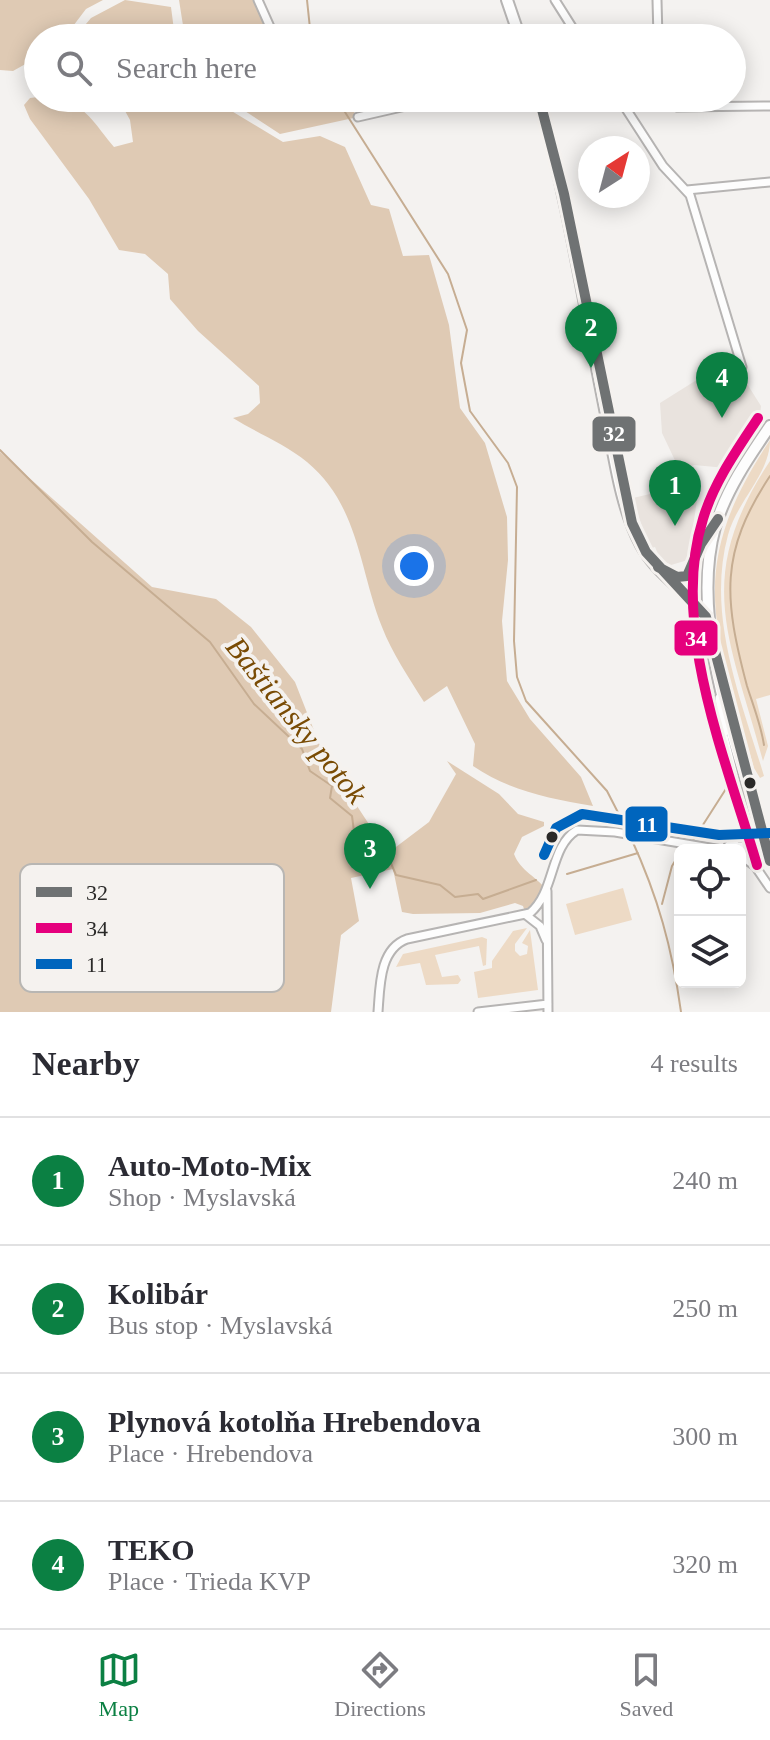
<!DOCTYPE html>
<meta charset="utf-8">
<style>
body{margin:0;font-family:Georgia,serif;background:#f2f2f3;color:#2b2b33}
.controls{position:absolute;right:24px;bottom:24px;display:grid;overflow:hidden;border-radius:12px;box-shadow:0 4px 20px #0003}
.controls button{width:72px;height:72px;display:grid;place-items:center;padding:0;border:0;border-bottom:2px solid #e1e1e2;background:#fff;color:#2b2b33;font:40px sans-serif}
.compass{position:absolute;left:578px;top:136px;width:72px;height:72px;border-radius:50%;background:#fff;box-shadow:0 4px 20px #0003;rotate:36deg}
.you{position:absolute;left:414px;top:566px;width:28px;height:28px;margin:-20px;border:6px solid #fff;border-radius:50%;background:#1a73e8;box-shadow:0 0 0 12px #1a73e833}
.badge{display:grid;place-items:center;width:52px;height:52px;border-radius:50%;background:#0b8043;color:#fff;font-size:26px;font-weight:700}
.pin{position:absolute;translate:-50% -66px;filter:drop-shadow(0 2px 4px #0008)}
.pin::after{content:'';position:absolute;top:42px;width:28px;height:24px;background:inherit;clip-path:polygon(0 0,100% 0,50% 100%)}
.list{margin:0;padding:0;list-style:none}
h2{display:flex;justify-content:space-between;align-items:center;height:104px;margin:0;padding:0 32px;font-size:34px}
h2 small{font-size:26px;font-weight:400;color:#7c7c81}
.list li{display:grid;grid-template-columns:52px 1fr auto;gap:24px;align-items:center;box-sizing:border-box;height:128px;padding:0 32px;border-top:2px solid #e1e1e2}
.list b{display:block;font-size:30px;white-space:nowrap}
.list p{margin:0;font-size:26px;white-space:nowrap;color:#7c7c81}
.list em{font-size:26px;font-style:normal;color:#7c7c81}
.icon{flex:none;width:44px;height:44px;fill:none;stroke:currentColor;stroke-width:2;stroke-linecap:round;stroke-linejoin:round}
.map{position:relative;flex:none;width:770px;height:1012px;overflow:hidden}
.search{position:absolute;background:#fff;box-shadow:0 4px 20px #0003;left:24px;right:24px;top:24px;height:88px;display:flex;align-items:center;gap:20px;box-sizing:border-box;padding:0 28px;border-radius:44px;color:#7c7c81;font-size:30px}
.sheet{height:616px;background:#fff}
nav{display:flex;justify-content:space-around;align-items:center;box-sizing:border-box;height:112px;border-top:2px solid #e1e1e2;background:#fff;font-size:22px;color:#7c7c81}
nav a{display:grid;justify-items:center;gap:4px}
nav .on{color:#0b8043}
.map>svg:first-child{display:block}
</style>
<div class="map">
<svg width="770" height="1012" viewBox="0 0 770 1012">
<rect width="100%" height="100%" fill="#f4f2f0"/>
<path fill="#e9e3de" d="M738,354l6,25 17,27 -2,20 7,5 -28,43 -12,-6 -32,-3 -14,6 -18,-38 -2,-30z
M688,485l1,3 10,-1 -11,73 -17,5 -11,-6 -5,-12 -6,2 -16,-51z"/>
<path fill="#eddac5" d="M770,440c0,34 -33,61 -42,95 -22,81 13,164 36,241l-4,2 -6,-10c-38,-138 -71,-198 16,-328z
M770,461v234l-14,4 12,47 -5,15c-33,-123 -71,-182 7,-300z
M623,888l9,32 -57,15 -9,-31z
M527,928l-12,16v7l5,5 7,-2 1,-8 -6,-3 8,-13 8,60 -60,8 -4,-26 18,-4v-7l21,-30z
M482,937l5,2 -1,26 -3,1 -4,-20 -44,9 7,22 16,-2 3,5 -3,4 -32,1 -6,-22 -24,4 7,-13z"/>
<path fill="#dfcab4" d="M0,0h103l-17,9 -22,29h-26v19l-25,14 -13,-1z
M125,0l46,7 4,31h-101l17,-20z
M179,0h77l15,38h-86z
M38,97c49,9 44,10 76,50l19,-5 -3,-22 -12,-22h92l73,44 37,-6 25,11 26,58 18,4 14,47 26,-1 20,70 11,83 25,35 22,74 1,43 -6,61 5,60 23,38 51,58 12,29c-45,-8 -83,-15 -120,-40l2,-22 -28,-58 -23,16c-15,-24 -32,-49 -42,-75 -23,-58 -23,-122 -75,-165 -22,-18 -50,-29 -74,-44l15,-4 12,-11 -1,-17 -61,-55 -28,-32 -2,-25 -23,-20 -26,-4 -30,-51 -59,-80 -6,-14 6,-7z
M225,98h118l15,19 -78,17z
M0,452l152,135 64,12 35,28 44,55 29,74 64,97 41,-31 27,-48 -9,-13 52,33 19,20 26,8v4l-22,11 -8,17c7,18 23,22 33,37l-21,24 -3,-9 -8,-3 -35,10 -67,1 -11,-2 -9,-43 -42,9 8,43 -18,14 -10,77h-331z"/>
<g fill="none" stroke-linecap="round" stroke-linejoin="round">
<path stroke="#c6ad92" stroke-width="2" d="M307,0l4,38
M336,98l112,176 19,56 -6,33 9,48 38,52 9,24 -3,154 3,36 9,24 81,90 21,41
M0,450l92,92 118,100 44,62 48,45 8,22 22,15 -2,12 22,18 3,23 -2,9 20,4 7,6 7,-4 9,21 44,10 15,12 23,-3 5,5 53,-19
M764,745c-3,-20 -11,-40 -17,-59 -23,-87 -28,-133 23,-210
M631,838c27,59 41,109 50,174
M692,842l39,-61
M567,874l71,-21
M662,904l10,-38 8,-13"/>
<g stroke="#b6b4b3" stroke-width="11">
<path id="street" d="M258,0l17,38
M555,0l24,38
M657,0l1,38
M619,98l44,68 27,29 52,172
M664,98l3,6 10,3 93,-1
M358,117l83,-19
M687,190l83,-8
M719,698l5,38 22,86 -5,13 -13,11
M731,846h35
M740,853l25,-6
M740,855l15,11 15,22
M547,891l1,121
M526,915l14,11 6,14
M378,1012c2,-25 1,-63 29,-73l123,-26c26,-22 19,-66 47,-83l38,2 107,18
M478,1012l70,-8"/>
</g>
<g stroke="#b6b4b3" stroke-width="14">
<path id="secondary" d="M507,0l13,38
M539,98c29,102 45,207 66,311 9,44 15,97 36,136 16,30 46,45 65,72
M770,426c-22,32 -44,64 -55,101 -28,101 28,234 55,334
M666,572l13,6 10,-4 12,-30 11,-15"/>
</g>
<use href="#street" stroke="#fdfdfd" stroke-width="7"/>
<use href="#secondary" stroke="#fdfdfd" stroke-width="10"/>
<g stroke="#f5f2ef" stroke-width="16">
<path id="bus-1" d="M539,98l25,96 68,329 14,29 60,65 64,244
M658,567l19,10 10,-1 14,-32 17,-25"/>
</g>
<g stroke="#f5f2ef" stroke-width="16">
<path id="bus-2" d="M757,865c-30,-103 -88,-239 -54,-346 11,-37 34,-69 55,-101"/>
</g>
<g stroke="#f5f2ef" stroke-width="16">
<path id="bus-3" d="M544,855l12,-27 26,-14 137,21 51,-2"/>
</g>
<use href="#bus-1" stroke="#6f7273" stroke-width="10"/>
<use href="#bus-2" stroke="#e5007d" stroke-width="10"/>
<use href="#bus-3" stroke="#0065bd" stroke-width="10"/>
</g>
<g fill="#2a2928" stroke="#f5f2ef" stroke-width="3">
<circle cx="750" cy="783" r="7"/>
<circle cx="552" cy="837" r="7"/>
</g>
<g text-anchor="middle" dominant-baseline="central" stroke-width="8" stroke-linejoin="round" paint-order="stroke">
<g font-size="30" font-style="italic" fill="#794b04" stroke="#f5f2ef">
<text transform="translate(297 720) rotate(51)">Baštiansky potok</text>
</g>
</g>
<rect x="20" y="864" width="264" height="128" rx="12" fill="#f5f2ef" stroke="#b8b6b3" stroke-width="2"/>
<rect x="36" y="887" width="36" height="10" fill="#6f7273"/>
<rect x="36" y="923" width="36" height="10" fill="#e5007d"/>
<rect x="36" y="959" width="36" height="10" fill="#0065bd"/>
<g font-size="22" fill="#2a2928">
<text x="86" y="900">32</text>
<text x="86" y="936">34</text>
<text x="86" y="972">11</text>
</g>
<g stroke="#f5f2ef" stroke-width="3">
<rect x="591" y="415" width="46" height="38" rx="8" fill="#6f7273"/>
<rect x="673" y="619" width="46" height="38" rx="8" fill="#e5007d"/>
<rect x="624" y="805" width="45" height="38" rx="8" fill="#0065bd"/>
</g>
<g font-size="22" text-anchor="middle" font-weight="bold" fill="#fff">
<text x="614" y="441">32</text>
<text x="696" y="646">34</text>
<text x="647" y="832">11</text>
</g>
</svg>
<div class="controls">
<button><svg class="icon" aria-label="locate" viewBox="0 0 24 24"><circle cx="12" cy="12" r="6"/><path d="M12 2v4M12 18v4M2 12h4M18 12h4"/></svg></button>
<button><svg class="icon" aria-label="layers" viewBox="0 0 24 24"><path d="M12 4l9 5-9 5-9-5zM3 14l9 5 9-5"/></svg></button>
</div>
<svg class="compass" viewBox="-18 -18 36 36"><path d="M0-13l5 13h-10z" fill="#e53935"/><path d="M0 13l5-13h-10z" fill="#7c7c81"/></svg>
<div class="you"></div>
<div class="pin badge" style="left:675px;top:526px">1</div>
<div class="pin badge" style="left:591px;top:368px">2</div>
<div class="pin badge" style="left:370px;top:889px">3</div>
<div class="pin badge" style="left:722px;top:418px">4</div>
<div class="search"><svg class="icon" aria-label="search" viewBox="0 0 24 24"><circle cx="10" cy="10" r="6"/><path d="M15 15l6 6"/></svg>Search here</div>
</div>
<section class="sheet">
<h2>Nearby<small>4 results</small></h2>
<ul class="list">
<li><span class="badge">1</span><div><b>Auto-Moto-Mix</b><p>Shop · Myslavská</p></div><em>240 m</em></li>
<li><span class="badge">2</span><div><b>Kolibár</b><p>Bus stop · Myslavská</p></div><em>250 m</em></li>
<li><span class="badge">3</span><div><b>Plynová kotolňa Hrebendova</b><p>Place · Hrebendova</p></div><em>300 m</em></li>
<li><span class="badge">4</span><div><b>TEKO</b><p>Place · Trieda KVP</p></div><em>320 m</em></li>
</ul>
</section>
<nav>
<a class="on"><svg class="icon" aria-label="map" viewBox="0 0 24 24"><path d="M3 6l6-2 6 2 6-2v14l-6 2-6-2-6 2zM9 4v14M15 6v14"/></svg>Map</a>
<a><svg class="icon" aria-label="directions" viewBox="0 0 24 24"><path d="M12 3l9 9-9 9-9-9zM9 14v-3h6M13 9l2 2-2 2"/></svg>Directions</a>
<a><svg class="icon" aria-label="saved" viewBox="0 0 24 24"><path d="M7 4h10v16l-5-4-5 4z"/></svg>Saved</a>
</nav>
